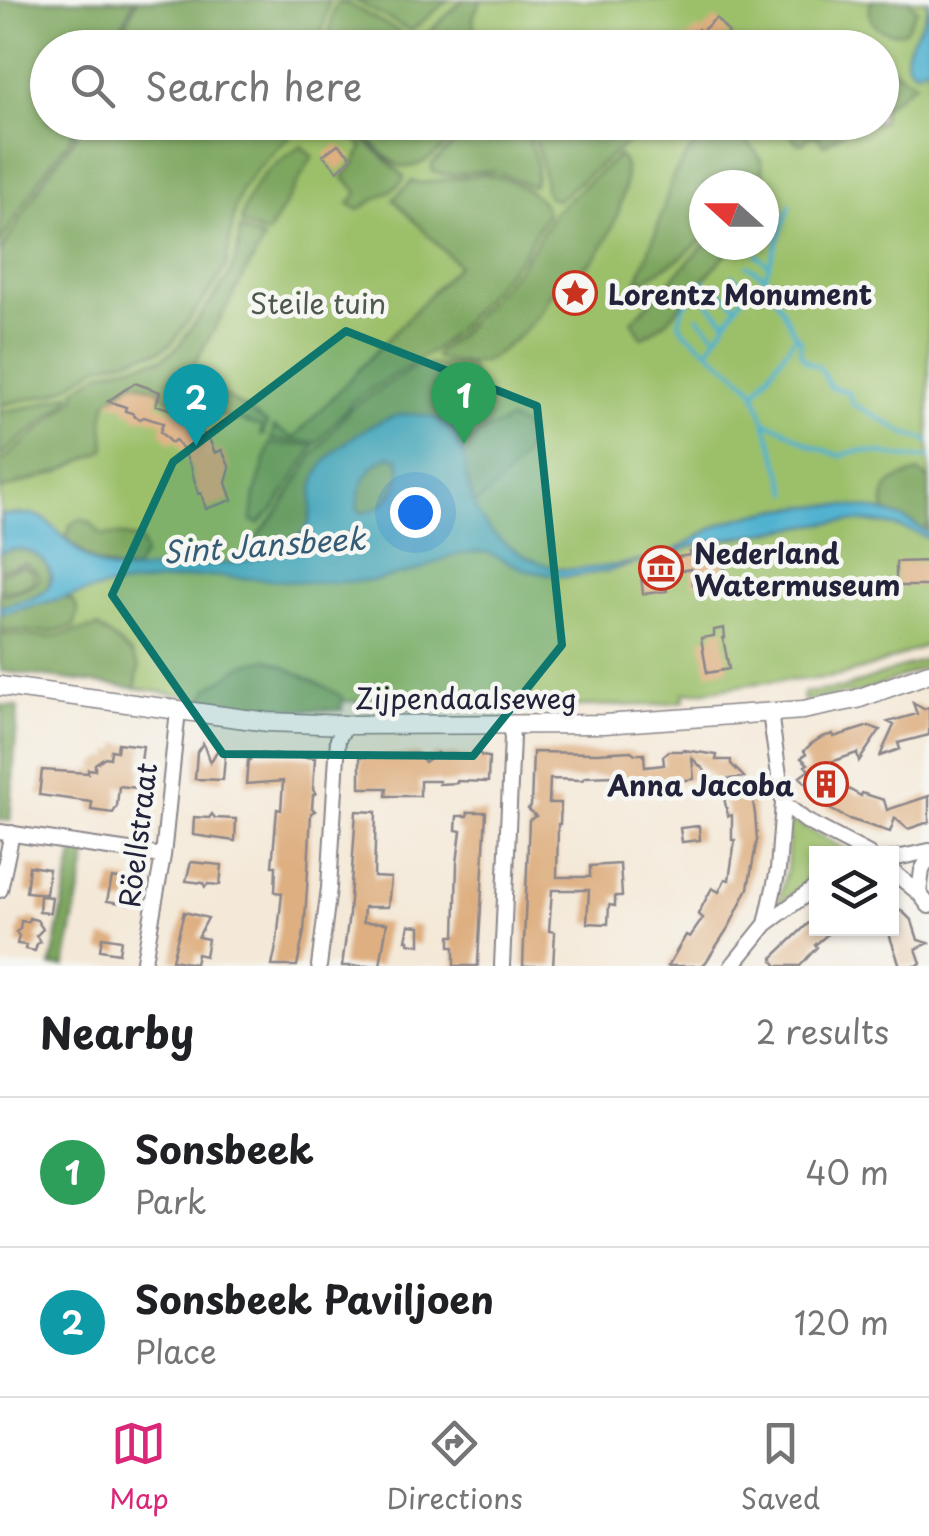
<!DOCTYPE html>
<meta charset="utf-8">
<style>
body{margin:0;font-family:"Playpen Sans",sans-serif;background:#f2f2f2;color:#202124}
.controls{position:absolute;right:30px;bottom:30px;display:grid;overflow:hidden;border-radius:0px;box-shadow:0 2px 8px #0004}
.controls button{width:90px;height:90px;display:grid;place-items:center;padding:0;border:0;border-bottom:2px solid #e0e0e0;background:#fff;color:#202124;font:50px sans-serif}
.compass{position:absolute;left:689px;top:170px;width:90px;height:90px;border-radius:50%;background:#fff;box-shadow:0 2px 8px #0004;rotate:291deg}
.you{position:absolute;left:415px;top:512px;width:35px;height:35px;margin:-25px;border:8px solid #fff;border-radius:50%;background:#1a73e8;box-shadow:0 0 0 15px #1a73e833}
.badge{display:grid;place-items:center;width:65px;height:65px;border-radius:50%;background:#db2777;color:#fff;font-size:32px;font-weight:700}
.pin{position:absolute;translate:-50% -82px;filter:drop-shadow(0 2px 5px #0008)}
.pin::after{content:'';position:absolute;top:52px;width:35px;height:30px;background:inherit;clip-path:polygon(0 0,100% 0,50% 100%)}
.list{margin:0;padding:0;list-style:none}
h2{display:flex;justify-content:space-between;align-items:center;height:130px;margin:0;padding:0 40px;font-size:42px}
h2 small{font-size:32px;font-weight:400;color:#757577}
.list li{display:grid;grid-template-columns:65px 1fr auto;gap:30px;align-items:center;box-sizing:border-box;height:150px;padding:0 40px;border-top:2px solid #e0e0e0}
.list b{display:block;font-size:38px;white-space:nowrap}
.list p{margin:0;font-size:32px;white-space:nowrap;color:#757577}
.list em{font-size:32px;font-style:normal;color:#757577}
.icon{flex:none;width:55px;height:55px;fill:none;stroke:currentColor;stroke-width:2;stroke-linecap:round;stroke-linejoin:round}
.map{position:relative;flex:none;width:929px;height:966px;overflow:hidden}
.search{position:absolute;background:#fff;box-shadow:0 2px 8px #0004;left:30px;right:30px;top:30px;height:110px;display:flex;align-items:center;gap:25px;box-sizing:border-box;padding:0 35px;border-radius:55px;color:#757577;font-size:38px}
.sheet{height:430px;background:#fff}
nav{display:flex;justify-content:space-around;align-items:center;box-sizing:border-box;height:140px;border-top:2px solid #e0e0e0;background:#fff;font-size:28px;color:#757577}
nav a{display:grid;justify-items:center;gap:5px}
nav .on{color:#db2777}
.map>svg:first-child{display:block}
</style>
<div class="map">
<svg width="929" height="966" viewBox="0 0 929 966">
<rect width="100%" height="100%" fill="#f6f6f2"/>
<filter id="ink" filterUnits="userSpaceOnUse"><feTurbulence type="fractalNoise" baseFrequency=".01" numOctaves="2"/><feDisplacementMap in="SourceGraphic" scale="20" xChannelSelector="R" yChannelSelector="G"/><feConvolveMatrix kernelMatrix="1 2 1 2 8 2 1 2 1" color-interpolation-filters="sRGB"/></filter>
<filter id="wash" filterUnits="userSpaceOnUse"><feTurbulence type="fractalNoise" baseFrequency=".0048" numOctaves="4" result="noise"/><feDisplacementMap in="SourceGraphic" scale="40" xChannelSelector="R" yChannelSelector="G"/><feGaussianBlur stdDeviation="2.25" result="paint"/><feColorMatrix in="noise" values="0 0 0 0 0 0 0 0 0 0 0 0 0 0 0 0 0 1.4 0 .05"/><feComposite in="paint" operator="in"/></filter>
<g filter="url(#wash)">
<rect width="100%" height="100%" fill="#f4e9d8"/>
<path fill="#9cc06b" stroke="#5f7153" stroke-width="2.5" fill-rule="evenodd" d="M0,0h929v644c-29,12 -59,25 -90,32 -23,5 -47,3 -70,6 -29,2 -58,10 -86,11l1,8 -30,4 -291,4 -6,-8 -75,2 -77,-9v5l-70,-11 2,-7 -137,-18zM48,48h834v74h-834zM704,185h60v60h-60z
M929,658v8l-68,26 -57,9 -1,-8 41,-5z
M792,821l61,32 -37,1v22l-3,2 -3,-3 -4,3 2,3 -27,22 -2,-1 8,-34 2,-42z"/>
<path fill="#7da65f" stroke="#50644d" stroke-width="2.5" d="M0,0h134l-22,47 -64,1v74l30,1 -9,17 -26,34 -43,69z
M137,0h192l-10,47h-203z
M354,0h94l-37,31z
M463,0h19c-18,24 -7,39 19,47l-73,1 -3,-2 -1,-9z
M872,0h36l9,9 -12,22c-21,7 -43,-9 -33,-31z
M339,3l9,1 52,28 4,7 -7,8h-70l7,-38z
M886,64l29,19 -33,25v-43z
M82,123h221l-45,45 -16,21 -7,20 -9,57 -11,18 -43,59 -13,8 -60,15 -30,20 -16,8 -53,11v-152l46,-77 26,-34z
M337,123h9l58,53v4c-15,15 -29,17 -45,30l-10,-6 9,-12 -15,-15 12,-14 8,-16 -19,-17 -13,-4z
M352,123h117c-14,13 -49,54 -71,42 -15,-8 -33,-30 -46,-42z
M477,123c9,-1 25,-3 33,-1 21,8 32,45 24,63l-3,1c-13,-5 -26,-13 -40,-15 -20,-2 -41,9 -59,0v-7z
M519,123h51l10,9 11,-9h70l-28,15 -76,62 -8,-3 -3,-5c-5,-26 -4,-53 -27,-69z
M782,123h67l-7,10 -18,12 -7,-9 -9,1 -5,7 -6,-1z
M717,126c26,9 55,29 43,59h-56v53l-25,21 -38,22h-4l19,-49 17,-56 33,-49z
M301,146l12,10 -46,79 -26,-11c6,-41 28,-56 60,-78z
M619,155c19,20 -9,87 -26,105 -11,11 -27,16 -37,27 -9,9 -12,23 -21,32 -10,12 -40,40 -54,43 -13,2 -33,0 -45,-4l1,-5 21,-18 60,-67 18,-25 18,-31z
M485,174c21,3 56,17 62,39l-24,41 -68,78 -21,18 -80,50 -36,42 -47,-2 3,-13 20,11 164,-173 -65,-66 19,-18 11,2z
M240,229l24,11 -74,132 77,51 -4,13 -3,-1 2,-8 -49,-14 -28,-16 -6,8 -19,-11 1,-3 -27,-9 -27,19 -4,18 2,31 -46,22 -59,18v-27l75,-64 1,-9 26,-18 61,-14 14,-10 53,-73 8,-24z
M704,245h30l-67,76 -25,17 -10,-17z
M428,365l42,1 11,24 3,22 -26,22c-18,-19 -54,-24 -77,-12l-69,83 -4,20 -4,7 -22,18 -11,3 -10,-3 -5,-7 3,-9 19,-22 34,-55 39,-49 65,-42z
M71,394l-2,6 -69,56v-44l34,-6z
M509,420c55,15 -18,70 -34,85l-8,-28 -5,-30 25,-17z
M270,444l45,1 -41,64 -15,15 -7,-3v-3l3,-25z
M390,456l8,2c10,25 -11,51 -37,55l-4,-4c1,-22 11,-46 33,-53z
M919,472l10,8v43l-5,7 -39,-18c-6,-28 10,-33 34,-40z
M80,519l10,3 12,13h20l19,6 4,13 -11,16c-36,-1 -41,-8 -68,-32l5,-14z
M17,548c16,4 36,13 33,32 -1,8 -2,9 -9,13 -12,7 -28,10 -41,14v-13c18,-1 61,-11 25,-31l-25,6v-15l4,-3z
M19,567h6l8,5 1,8c-7,10 -22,9 -34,10v-17z
M63,597l10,4 5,9 -4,17 -25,5 -49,-2v-16z
M98,627l33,26 8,14 -4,21 -135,-17v-37l50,3z
M268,659l58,28 16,10v13h-36l-101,-11 2,-10 39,-25z
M0,705l18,2 -8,114 -10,-1 3,-109 -3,-1z
M75,844l14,2 -24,120h-14z"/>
<path fill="#51b2d0" stroke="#3a6a86" stroke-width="2.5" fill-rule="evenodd" d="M928,0h1v66l-14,5 -8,-7c-5,-25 21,-36 21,-64z
M406,414c15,1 32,2 44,12 14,11 14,32 16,49 6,41 25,64 61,82 12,5 23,11 36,12 22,2 78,-7 99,-13 24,-8 43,-28 68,-35 59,-18 148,-28 199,13v5c-55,-30 -120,-14 -178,-4 -23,4 -47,6 -69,15l-4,7 -37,5 -38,10 -37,5 -38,-6 -40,-18 -11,-1 -27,4 -31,14 -46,11 -59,2 -103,-7 -14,1 -94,11 -103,26v-7c12,-4 28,-6 39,-12 33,-18 -9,-60 -39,-41l2,-39 30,-1 11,4c20,16 40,44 66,51 18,5 41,-1 60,-3 34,-2 83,0 113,-16 8,-4 18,-13 23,-20 9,-13 5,-30 9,-45 8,-34 59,-66 92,-71zM390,456l8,2c10,25 -11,52 -37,55l-4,-4c1,-22 11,-46 33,-53z"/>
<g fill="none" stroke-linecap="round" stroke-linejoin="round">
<path stroke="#51b2d0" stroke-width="4" d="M757,255l12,10
M747,265l17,11
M705,281l-22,27 -4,14 4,8 64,52 8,11 34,100
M717,288l19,17
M709,304l17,17
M698,317l18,18
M796,336l5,5 -1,11 7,10 10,4 5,5 8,16 19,5 3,12c18,7 35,20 53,29 8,4 16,4 24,9
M708,350l37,-57v-5l-12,-13
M755,393l41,-57 -31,-59 25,-72
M765,422l17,6 28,17 31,11c26,-14 60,8 88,1"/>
</g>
<g id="blocks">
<path fill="#deaf80" d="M716,18l13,15 -16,15h-37l22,-19 3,3z
M338,144l14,13 -14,14 -15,-16z
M135,383l25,9 -4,13 22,7 2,-3 30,32 5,12 7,-3 8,18 -4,15 6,17 -26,9 -5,-16 -3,1 -7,-27 -9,-19 -7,-8 -4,3 -11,-11 3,-9 -19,-6 -4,2 -5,-2 -3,-4 -7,-2 1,-4 -18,-6z
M710,549l2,11 11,-2 3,21 -33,5 -2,-15 -26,4 2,18 -24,3 -2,-18 4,-1 -2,-13 48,-7 -1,-3z
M929,561v25h-33v-24z
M724,628l1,10h-2l6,31 -22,4 -6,-35 13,-2v-6z
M913,703l11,6 5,-2v28l-31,8 2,6 -20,7 14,-31 -6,-3 29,-8z
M869,726l11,4 -21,31 -2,-8 -29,10 17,20 -2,3 18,10 1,-3 22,7 3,10 42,-14v26l-21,7 -13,-11 -5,14 -41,-13 -21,-11 -13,-14h-3l-3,-7 -9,-10 9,-7 -4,-4 3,-2 -7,-6 5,-4 -2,-3 7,-7 11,-7 11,-3 1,3z
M118,743l25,3 -3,24 3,3 -4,2 -1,13 -19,-2 -2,20 -4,7 -22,-3 1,-8 -53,-7 3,-25 46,3v-4l7,1v-6l10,-7 5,1 1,-8 6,1z
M203,743l7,20 10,-17 5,11 -2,23 -28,-1 2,-27z
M684,750l33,5 -1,5h15v4l13,13 -29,4 -23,-23 2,21 -47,6v4l-11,1 -1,-8 -14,2 -1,-3 -7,1v-6l-27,1 -4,3 -32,-1 -1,24h12l-1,21h-2l-1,53h33v-11l30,-2 2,32h-7v10l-6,-1 -1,19 -21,-1 2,-33h-37l-3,41 6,1 -2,34h-30l6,-146 7,-4 -8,-7 3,-3 2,-54 64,1 34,-2 4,3h9l1,13 19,-2 -1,-9 6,-5h16z
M478,752l4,4 7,1 -1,25 -31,-1v2l-18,1v-3h-19v15h-34l1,-8h-27v-31h6l3,-3 7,3 42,-3 7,8 12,-9 3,3 15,-2 2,2h16z
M251,753l64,5 -2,32 3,3 -3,2 -1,13 3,3 -4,2 -4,76 -3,43 -7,34h-25l5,-24 5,-49 -7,-1 1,-26h-4l5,-57 4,1 2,-29 -37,3 2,-24h2z
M746,783l6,12 3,19 2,26 -9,48 -18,37 -24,37 -4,4h-34l18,-31 4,2 13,-19 -5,-4 14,-26 7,4 6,-13 4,1 6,-40h-3v-25l-4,1 -5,-23z
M356,811l20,1 -2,65 17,1 -3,29h-24l-1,15 24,1 -7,43h-38l7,-52z
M468,812h18l-8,150v4h-24v-19h-4v-11h5l2,-73 4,-32 -5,-1 1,-14h10z
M212,814l3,4 21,1 -1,22 -42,-6 1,-18 15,1z
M699,826l1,14 -18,2 -2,-14z
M191,862l31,3 -2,20 -12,-1 -3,3 -2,-4 -17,-2z
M29,866l20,3 -3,25 -20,-2z
M112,878l19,3 -3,23 -21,-3z
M40,896l12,1 -2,16 -11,-1z
M901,910l11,11 6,19 11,3 -13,6 5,14 -5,3h-16l-13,-38h5v-10z
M184,912l24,6 -10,19 10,2 -3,17 -8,-2 -2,10 -23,-4z
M816,916v12h19l-20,17 2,2 -17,19h-23l-4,-5v-4z
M29,918l8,2 6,9 -7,7 5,6 -4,2 -2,7 -10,-2 1,-4 -9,-1 2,-8 -3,-4 4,-3 1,-8 7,1z
M409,925l11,1v19l-11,-2v-3h-3z
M102,937l19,3 -2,13 -19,-3z"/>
</g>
</g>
<g filter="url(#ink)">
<use href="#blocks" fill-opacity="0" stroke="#8b868a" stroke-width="2.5"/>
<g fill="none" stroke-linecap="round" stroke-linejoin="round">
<g stroke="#8b868a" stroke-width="18">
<path id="minor" d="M783,803l23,18 63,33
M0,832l163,24
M892,859l37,-8
M892,871l27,22 10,13
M0,890l12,-57
M919,893l3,-23 7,-12
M766,924l12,-54 5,-67 -13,-90
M143,966l20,-110 15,-146
M319,966l10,-78 9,-149 8,-14
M502,966l10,-229 -3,-14
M732,966l34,-42 50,-37"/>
</g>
<g stroke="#8b868a" stroke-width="21">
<path id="major" d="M0,686l268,36 78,3 258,-1 199,-14 54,-11 72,-26"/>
</g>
<use href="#minor" stroke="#fff" stroke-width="14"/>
<use href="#major" stroke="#fff" stroke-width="18"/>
</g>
</g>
<path fill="#0f766e" fill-opacity="0.2" stroke="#0f766e" stroke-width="8" stroke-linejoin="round" d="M346,331l191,75 25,239 -89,111 -250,-2 -111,-159 61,-133z"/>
<defs>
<g id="sight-ring" transform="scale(2.25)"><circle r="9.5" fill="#f6f6f2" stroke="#c8321e" stroke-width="1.5"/><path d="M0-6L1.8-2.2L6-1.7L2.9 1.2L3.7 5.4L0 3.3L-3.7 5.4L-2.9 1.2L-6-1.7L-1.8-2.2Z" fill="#c8321e"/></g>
<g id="museum-ring" transform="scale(2.25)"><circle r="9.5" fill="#f6f6f2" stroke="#c8321e" stroke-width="1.5"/><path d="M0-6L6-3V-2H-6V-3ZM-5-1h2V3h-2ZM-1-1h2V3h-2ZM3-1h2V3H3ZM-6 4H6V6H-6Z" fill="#c8321e"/></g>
<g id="building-ring" transform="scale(2.25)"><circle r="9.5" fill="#f6f6f2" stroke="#c8321e" stroke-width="1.5"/><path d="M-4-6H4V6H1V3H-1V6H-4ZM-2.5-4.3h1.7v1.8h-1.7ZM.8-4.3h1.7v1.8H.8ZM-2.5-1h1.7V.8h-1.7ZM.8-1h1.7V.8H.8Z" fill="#c8321e"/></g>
</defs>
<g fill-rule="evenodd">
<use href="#sight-ring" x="575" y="293"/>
<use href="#museum-ring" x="661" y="568"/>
<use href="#building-ring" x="826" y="784"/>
</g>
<g text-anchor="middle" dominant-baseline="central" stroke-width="9" stroke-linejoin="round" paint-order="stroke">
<g font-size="28" font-weight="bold" fill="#22223b" stroke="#f6f6f2" text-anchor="start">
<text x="608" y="293">Lorentz Monument</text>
<text x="694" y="552">Nederland<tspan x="694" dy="32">Watermuseum</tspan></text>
<text x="794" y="784" text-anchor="end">Anna Jacoba</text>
</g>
<g font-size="28" fill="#4d594c" stroke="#f6f6f2">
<text x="318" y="302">Steile tuin</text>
</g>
<g font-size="28" fill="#22223b" stroke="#f6f6f2">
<text x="466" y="697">Zijpendaalseweg</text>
<text transform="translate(137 835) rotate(-83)">Röellstraat</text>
</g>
<g font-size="30" font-style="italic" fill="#355c77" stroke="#f6f6f2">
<text transform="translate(264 544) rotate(-4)">Sint Jansbeek</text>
</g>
</g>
</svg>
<div class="controls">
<button><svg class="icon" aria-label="layers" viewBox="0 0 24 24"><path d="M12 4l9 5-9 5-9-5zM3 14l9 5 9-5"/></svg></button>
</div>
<svg class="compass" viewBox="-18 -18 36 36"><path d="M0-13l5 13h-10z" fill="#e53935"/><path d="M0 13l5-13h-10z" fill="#757577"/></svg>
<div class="you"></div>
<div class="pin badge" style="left:464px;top:444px;background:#2e9e5b">1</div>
<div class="pin badge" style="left:196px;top:446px;background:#0f9aa8">2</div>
<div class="search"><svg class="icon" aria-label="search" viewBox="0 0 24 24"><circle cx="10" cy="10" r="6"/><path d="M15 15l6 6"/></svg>Search here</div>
</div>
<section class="sheet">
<h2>Nearby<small>2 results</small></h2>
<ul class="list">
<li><span class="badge" style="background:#2e9e5b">1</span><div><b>Sonsbeek</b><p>Park</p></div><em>40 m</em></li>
<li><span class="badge" style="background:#0f9aa8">2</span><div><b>Sonsbeek Paviljoen</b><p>Place</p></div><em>120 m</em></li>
</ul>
</section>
<nav>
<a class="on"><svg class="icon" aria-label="map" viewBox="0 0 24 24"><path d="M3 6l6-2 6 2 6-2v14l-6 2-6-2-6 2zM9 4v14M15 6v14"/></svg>Map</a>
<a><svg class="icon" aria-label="directions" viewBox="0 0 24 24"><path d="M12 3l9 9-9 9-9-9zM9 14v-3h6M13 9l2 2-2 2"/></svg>Directions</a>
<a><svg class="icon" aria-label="saved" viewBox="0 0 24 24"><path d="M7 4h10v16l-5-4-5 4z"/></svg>Saved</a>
</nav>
